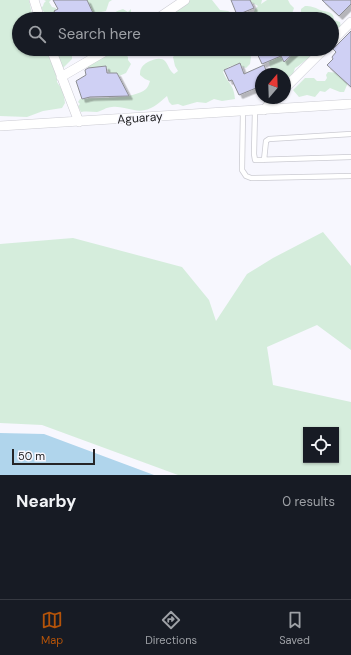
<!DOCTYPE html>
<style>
body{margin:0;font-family:"DM Sans",sans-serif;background:#20242c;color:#f1f3f6}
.controls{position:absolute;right:12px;bottom:12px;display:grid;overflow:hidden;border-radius:0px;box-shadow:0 1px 3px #0004}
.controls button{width:36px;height:36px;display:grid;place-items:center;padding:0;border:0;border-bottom:1px solid #363941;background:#171b24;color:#f1f3f6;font:20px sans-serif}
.compass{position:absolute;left:255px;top:68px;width:36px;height:36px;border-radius:50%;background:#171b24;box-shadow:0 1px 3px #0004;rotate:19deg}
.scale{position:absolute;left:12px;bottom:10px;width:83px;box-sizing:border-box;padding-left:4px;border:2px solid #252527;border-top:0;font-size:11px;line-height:14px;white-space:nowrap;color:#252527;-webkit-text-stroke:3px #f7f7fe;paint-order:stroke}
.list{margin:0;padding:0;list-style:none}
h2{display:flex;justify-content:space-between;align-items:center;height:52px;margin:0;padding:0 16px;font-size:17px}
h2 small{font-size:13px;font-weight:400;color:#9ea1a6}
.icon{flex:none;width:22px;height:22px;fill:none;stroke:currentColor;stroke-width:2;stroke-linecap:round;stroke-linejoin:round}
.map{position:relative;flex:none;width:351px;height:475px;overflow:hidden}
.search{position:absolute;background:#171b24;box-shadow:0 1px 3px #0004;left:12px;right:12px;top:12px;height:44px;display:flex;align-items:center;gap:10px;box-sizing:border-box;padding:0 14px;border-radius:22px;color:#9ea1a6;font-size:15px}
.sheet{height:124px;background:#171b24}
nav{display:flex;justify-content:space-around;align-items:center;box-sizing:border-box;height:56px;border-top:1px solid #363941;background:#171b24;font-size:11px;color:#9ea1a6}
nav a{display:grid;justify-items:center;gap:2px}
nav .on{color:#b45309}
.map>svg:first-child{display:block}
</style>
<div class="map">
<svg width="351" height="475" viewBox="0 0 351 475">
<defs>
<filter id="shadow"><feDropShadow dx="3.5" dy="3.5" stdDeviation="0" flood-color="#0004"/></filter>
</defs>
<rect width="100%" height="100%" fill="#f7f7fe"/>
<path fill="#d5eddc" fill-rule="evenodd" d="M0,0h29l4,19h-14v30h28l4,12 6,11v10l6,9 2,12 -3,5 -19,3 -16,6 -27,-1z
M44,0h7l-2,2 3,5 4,1 -1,11h-15l4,-7 -3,-4 2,-2 1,-3 2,-2z
M78,0h34l-3,2 -3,9 -5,1 -4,2 -4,-1 -6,-12z
M181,0h31l8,10 8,1 15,8h-42l-7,-3 -8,3h-34z
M247,0h15l-1,4 6,-4h21l2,4 4,4c-3,16 -27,11 -39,11 -3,-5 -1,-9 3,-13z
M305,6c6,0 9,1 15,4 7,2 14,1 14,10l6,2 1,5 -9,7v-15h-31v-10z
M123,9l5,3 3,-3v3l-5,4 -1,3h-13c0,-7 5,-8 11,-10z
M88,49l-8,4 -8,-1v7l-9,9 -7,-15 3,-3z
M106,49h15l7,8v3l3,4 -5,9 -7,3 -2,-3 -6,1 -2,-2 -3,-6 -14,2 -6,-1z
M181,49h63l3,2 4,6 -1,7 -4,4c-10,-4 -16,-4 -23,4 5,12 11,12 12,27l-13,2 -8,-2 -8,4 -9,-1 -14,4 -5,-2 -6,1 -3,-3 -2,-6c-10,9 -19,17 -33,14 -8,-1 -14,-4 -22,-3 -6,0 -10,4 -15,5 -5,0 -10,-1 -16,0l-3,-6 2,-2 -2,-2 2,-3c17,-2 53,1 66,-10 2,-2 3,-5 4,-8l-5,-2 -5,-4c0,0 0,-5 1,-6 2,-7 19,-14 24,-8 4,5 4,9 9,13l4,-3 -3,-5 -2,-9z
M299,49h17l-6,9c-6,2 -9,7 -15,10l-2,6 -8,5v-5h-13l2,-3 -4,-4 -1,-5 9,-12 6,12 4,-2 7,-10z
M328,72l11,1 11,5 -6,14h-4l-10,-4 -5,4 -5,-1 -5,6 -8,-2 -8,2 -6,-7 12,-12h9l3,3h8l2,-3 -1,-3z
M323,232l28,34v84l-34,-25 -50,22 6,38 78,17v73h-173l-136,-50 -42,-2v-179l73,-6 109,29 27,33 7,21 31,-47 26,-16zM306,430h30v30h-30z"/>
<path fill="#b0d5ec" d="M0,433l44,1 110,41h-154z"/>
<path fill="#cfd0f4" stroke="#8d8e94" filter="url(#shadow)" d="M53,0h34l6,13 -14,6h-21l-4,-8 4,-2z
M231,0h19l4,8 -17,7z
M322,0h29v4l-12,12z
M351,31v56l-24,-22 6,-6 -1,-2 4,-5 -3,-3z
M255,49h43l-14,13 -3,-6 -19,8z
M240,63l4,11 20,-9 3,8 -6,1v12l-22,9 -7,-15 -3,1 -5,-11z
M106,66l1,7h10l12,23 -39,1 -8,2 -6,-18 10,-6 -1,-5 3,-2z"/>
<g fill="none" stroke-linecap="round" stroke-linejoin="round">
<g stroke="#cbcbd2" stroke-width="6">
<path id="lane" d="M255,110l-1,44 1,6 96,-3
M243,111l-1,59 4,6 5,2 100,-2
M264,160l2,-19 3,-2 82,-5"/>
</g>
<g stroke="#cbcbd2" stroke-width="10">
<path id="street" d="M34,0l6,19
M157,19l28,-19
M332,41l19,-19
M51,49l28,73
M61,77l48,-28
M285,88l39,-39
M264,110l11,-12
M0,126l351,-22"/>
</g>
<use href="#lane" stroke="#fff" stroke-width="4.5"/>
<use href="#street" stroke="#fff" stroke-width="9"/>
</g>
<g text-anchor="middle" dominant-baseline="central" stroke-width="3" stroke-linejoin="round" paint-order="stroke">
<g font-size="12" fill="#252527" stroke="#f7f7fe">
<text transform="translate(140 118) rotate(-4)">Aguaray</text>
</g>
</g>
</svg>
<div class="controls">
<button><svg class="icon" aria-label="locate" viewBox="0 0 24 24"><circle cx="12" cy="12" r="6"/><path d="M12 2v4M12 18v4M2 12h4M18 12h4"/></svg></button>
</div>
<svg class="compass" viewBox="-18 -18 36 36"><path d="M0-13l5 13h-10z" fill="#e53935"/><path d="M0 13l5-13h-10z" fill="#9ea1a6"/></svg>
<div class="scale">50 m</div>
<div class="search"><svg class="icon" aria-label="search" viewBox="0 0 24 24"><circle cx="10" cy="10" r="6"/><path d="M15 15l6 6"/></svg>Search here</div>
</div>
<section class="sheet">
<h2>Nearby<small>0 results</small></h2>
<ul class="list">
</ul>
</section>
<nav>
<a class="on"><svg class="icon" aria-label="map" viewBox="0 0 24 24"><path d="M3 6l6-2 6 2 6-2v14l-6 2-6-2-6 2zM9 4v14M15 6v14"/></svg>Map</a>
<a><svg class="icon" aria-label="directions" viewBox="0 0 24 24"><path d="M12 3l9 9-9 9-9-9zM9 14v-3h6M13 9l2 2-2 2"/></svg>Directions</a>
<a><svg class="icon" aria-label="saved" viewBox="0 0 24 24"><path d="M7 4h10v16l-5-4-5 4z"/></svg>Saved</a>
</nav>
